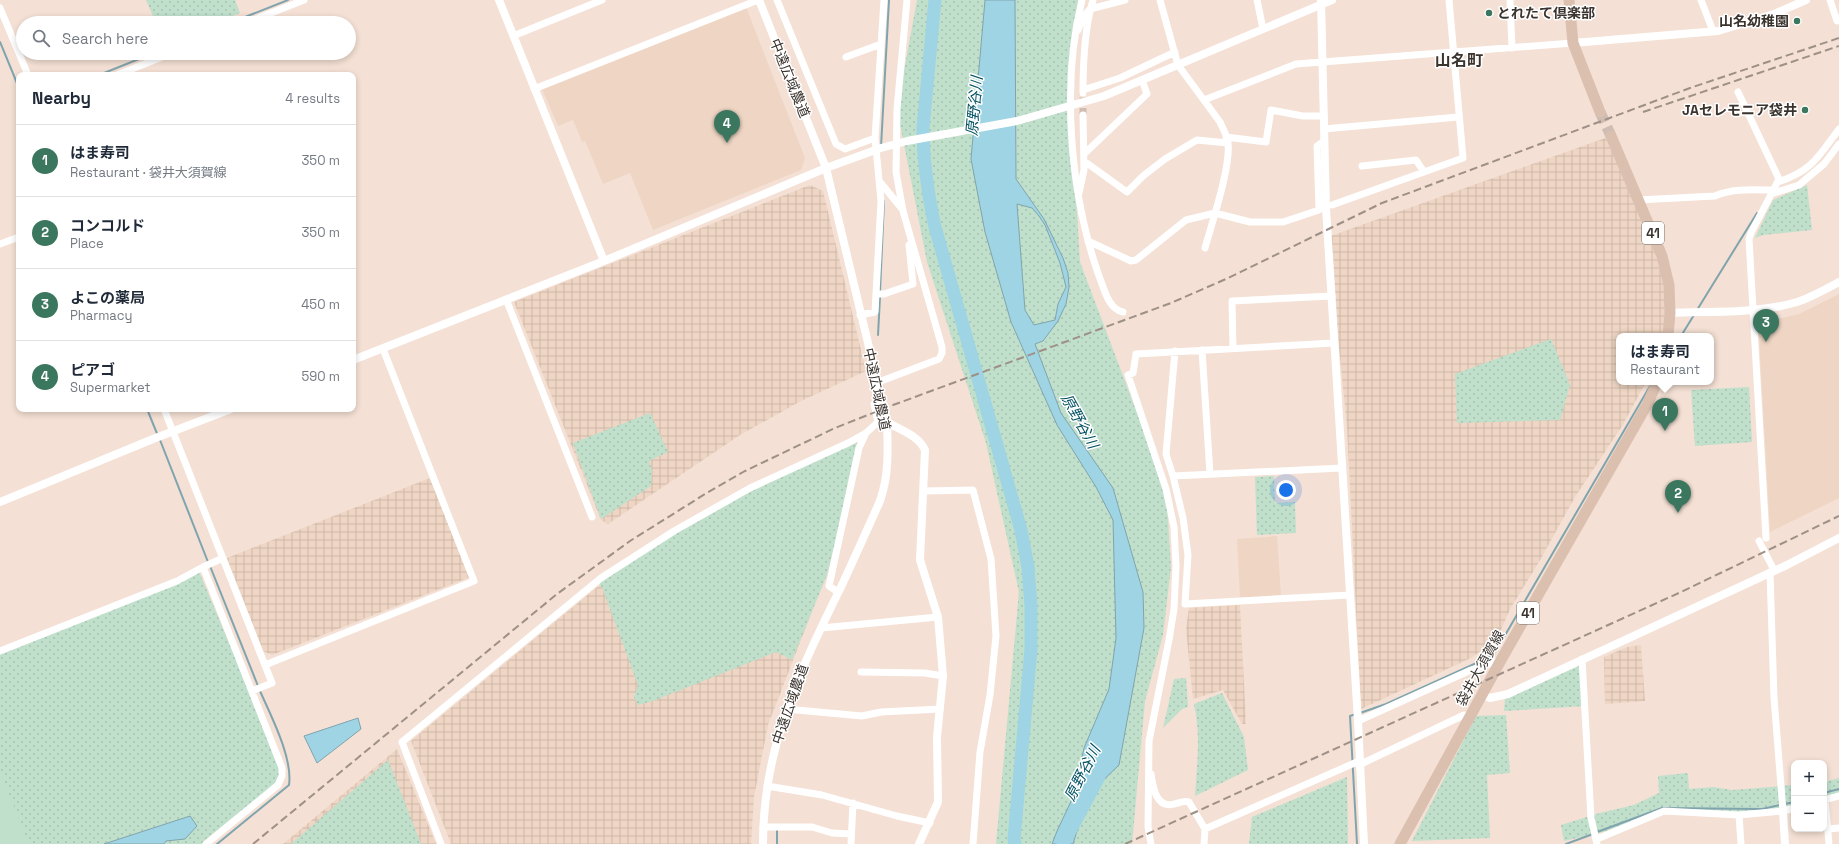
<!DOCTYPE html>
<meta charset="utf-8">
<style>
body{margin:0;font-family:"Space Grotesk","Noto Sans JP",sans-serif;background:#f6f6f7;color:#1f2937}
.controls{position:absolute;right:12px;bottom:12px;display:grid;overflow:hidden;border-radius:8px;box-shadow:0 2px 6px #0003}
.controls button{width:36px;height:36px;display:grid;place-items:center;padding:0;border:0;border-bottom:1px solid #e0e1e3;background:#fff;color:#1f2937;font:20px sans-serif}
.you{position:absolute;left:1286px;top:490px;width:14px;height:14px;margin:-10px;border:3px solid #fff;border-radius:50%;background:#1a73e8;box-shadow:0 0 0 6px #1a73e833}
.badge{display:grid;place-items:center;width:26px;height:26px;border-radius:50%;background:#3b765f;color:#fff;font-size:13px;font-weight:700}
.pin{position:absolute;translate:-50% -33px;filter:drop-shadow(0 1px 2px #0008)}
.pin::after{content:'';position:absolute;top:21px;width:14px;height:12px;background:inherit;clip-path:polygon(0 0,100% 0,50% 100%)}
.popup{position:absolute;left:1616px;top:333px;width:98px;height:52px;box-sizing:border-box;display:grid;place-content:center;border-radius:8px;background:#fff;filter:drop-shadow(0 1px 3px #0005);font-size:13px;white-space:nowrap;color:#747a83}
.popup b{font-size:15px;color:#1f2937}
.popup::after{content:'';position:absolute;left:50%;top:100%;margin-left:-8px;border:8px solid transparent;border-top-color:#fff}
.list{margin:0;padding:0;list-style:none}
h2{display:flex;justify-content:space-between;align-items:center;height:52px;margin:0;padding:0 16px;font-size:17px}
h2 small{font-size:13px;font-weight:400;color:#747a83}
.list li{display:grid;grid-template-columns:26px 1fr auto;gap:12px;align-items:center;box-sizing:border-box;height:72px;padding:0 16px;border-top:1px solid #e0e1e3}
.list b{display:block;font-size:15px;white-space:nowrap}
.list p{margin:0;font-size:13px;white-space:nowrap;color:#747a83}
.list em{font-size:13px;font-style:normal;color:#747a83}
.icon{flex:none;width:22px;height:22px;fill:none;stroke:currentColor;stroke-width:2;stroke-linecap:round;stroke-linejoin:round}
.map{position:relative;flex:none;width:1839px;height:844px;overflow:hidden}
.search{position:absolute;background:#fff;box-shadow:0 2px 6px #0003;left:16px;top:16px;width:340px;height:44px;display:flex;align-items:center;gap:10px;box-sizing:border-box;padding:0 14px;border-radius:22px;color:#747a83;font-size:15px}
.panel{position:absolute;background:#fff;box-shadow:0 2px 6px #0003;left:16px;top:72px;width:340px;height:340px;border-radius:8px}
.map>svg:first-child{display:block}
</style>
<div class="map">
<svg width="1839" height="844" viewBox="0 0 1839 844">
<defs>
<pattern id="industrial-grid" width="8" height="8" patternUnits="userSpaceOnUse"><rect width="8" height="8" fill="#efd6c4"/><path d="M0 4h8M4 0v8" fill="none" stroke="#ceb8a9"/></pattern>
<pattern id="grass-dots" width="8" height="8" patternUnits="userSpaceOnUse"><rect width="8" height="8" fill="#c0e0cc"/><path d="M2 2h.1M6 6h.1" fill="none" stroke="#a6c1b0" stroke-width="1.8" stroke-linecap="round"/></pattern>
</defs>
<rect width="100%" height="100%" fill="#f4e0d4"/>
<path fill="#efd6c4" d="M746,7l59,151 -4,12 -148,60 -23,-57 -27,11 -18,-43 -3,1 -9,-22 -15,6 -16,-37z
M1839,294v204l-69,34 -12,-211 16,-1 25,-6z
M1277,536l4,59 -41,3 -3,-59z"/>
<path fill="url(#industrial-grid)" d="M1611,136l53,128 3,72h-48v46h27l-24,44 -47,71 -36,65 -29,47 -13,30 -26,19 -110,51 -14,-282 -19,-190z
M810,185l13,6 43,180 -65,30 -61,34 -132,89 -7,-4 -87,-218z
M430,478l40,99 -198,78 -9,-4 -36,-93z
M618,570l200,26 -50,129 -14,72 -3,47h-300l-40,-103z
M1240,605l6,119h-4l-19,-34 -30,9 -7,-70 3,-21z
M1641,645l4,56 -40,3 -1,-47 23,-10z
M397,749l39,95h-153z"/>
<path fill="url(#grass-dots)" d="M146,0h89l5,13 -26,10h-58z
M917,0h165l-14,65 12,197 71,188 16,55 4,62 -8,68 -18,66 -13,143h-136l23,-252 -33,-149 -59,-181 -30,-153z
M1807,185l5,45 -49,5 -8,3 18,-38z
M1551,339l19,46 -10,35 -103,3 -2,-49z
M1749,387l3,55 -57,4 -4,-56z
M650,413l18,39 -19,9 3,9 -1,16 -50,33 -28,-76z
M859,442v6l-32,127 -35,85 -16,-8 -123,49 -15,4 -4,-8 4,-12 -35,-95 -5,-9 34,-23 159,-89z
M1274,476l1,27 20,-1 1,31 -39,2 -2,-58z
M198,569l84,199 -1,11 -79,65h-202v-194z
M1583,664l2,42 -81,5 1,-12z
M1186,678l2,29 -6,2 -19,19 11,-49z
M1222,693l22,44 4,33 -53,26c2,-31 6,-61 -1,-92z
M1506,715l4,58 -23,2 3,63 -78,3 64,-125z
M388,760l33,84h-130z
M1688,773l1,16 24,-2 19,3 62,-5v23l-11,3 -126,3 -54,18 -39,9 -3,-16 39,-12 34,-8 25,-12 -1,-17z
M1347,777l1,67h-99l3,-27z
M1839,778v16l-15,6v-18z"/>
<path fill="#c0e0cc" d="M0,771l29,73h-29z"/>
<path fill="#9ed4e3" stroke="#80a4ad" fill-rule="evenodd" d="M985,0h30l1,179 28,40 19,39 5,15 1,14 -3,17 -8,17 -15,20 -8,3 26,69 52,75 30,104 1,36 -25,137 -31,30 -15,49h-21l5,-13 17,-36 10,-47 25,-59 7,-51 -3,-118 -17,-33 -39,-62 -46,-103 -26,-90 -14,-73zM1017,204l15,4 7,8 6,9 15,38 6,24 -8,17 -3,16 -21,5 -9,-15z
M358,718l3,11 -44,34 -13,-27z
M190,816l7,10 -12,13 -19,2 -2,3h-60z"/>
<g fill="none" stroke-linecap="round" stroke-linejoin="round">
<path stroke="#80a4ad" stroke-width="2" d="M230,23l58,-23
M0,42l19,46
M99,75l55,-22
M881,147l8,-147
M880,292l4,-91
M1697,310l60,-97
M878,335l2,-38
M1681,336l13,-21
M147,409l11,27
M160,440l48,122
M210,566l48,120
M1360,713l26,-9 106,-48 5,-7 153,-263
M1356,714l-6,2 7,128
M1824,793l15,-4
M777,830v14
M1597,832l65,-24 100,1 32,-7
M217,844l72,-59c4,-27 -18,-69 -29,-94
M1566,844l27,-10"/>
<path stroke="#9ed4e3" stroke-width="13" d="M935,0l-12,128c0,34 5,66 12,99l86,303 7,37 3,39v43l-17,190 1,5
M1063,844l36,-67"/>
<path stroke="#cfbdb3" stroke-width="7" stroke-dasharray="7 3.5" stroke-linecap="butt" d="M1083,115v-22"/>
<path stroke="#cfbdb3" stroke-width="11" stroke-dasharray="11 5.5" stroke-linecap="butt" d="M1600,112l11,24"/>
<path stroke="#fff" stroke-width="7" d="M777,0l59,144 9,5 30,-11
M1082,0c-21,84 -12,194 17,276 5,12 9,33 24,36
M1160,0l18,65 42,57c3,7 7,13 8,21 3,23 -16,80 -23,105
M1257,0l6,29
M1510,0l2,48
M1701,0l12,31
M1830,0l7,21 2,-1
M0,8l28,67
M246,23l58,-23
M1078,30l6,-14 6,-7 35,-9
M513,36l89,-36
M846,57l35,-13
M117,75l55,-22
M534,89l224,-89
M1083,90l37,-12 55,-26
M1738,92l41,87 -28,54 -2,6 17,299
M1083,93c0,-28 2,-67 10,-93
M1204,100l92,-36 277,-21
M1324,129l134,-12
M1226,137l40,5 5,-32 32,6h21
M1084,154l63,-60 -5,-14
M1084,161l43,31 16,-16 22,-17 32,-19 31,3
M1362,166l54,-6 8,12
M880,182l23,28
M1778,182c34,-11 41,-26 61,-53
M1079,193l5,-23 -1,-55
M1771,194l28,-9 25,-21 15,-20
M1638,200l77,-4c18,-8 40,-6 59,-6
M1332,205l131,-47 -14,-158
M1088,241l43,20 5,-1 50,-40 29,-7 35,9h33l36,-12 -2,-64 7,-5
M0,244l19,-7
M876,294h8l29,-10 -4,-39
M506,299l86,218
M860,315l15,-3 6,-111 -6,-63 9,-138
M1233,348l-1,-47 100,-5
M1202,350l8,124
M1175,351l-9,103 7,22 10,42 5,37 -3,49 165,-9
M876,383l63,-24 3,-6v-6l-39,-136 -7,-39 1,-63 10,-109
M164,409l108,274 -20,8
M1173,476l169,-8
M924,491l49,-1 18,69 5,77 -6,59 -10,57 -7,92
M1759,541l15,29
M203,567l20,-9
M1770,572l4,126 9,113
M838,592l-9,-6 30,-138 7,-15
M821,628l117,-11
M0,651l177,-70 26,-14 79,201v8l-4,9 -72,59
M1582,659l9,159 6,26
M265,665l209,-84 -91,-232
M861,672l64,1 18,3
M786,709l76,7 19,-4 59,-3
M1358,721l113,-51 30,-10
M1359,765l105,-50 6,3
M1151,774c2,13 5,35 23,30 5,-1 10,-4 15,-2l16,27
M767,786l55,9 75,21 33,7
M1824,800l15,-4
M1825,800l4,44
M1739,815l2,29
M763,827h49l20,6 19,1
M1828,829l11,-1
M1597,839l67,-28 75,4 44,-4 11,-3
M441,844l-39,-102 199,-164 73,-47 76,-43 98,-45 18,-10 12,-11 -4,-18 7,-2
M851,844l2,-41
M1151,844l-3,-17 1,-86 20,-101 5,-31 2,-43 -2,-39 -8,-38 -38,-114 5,-2 3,-19 198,-11
M1204,844l1,-15 154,-68"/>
<path stroke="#fff" stroke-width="8" d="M499,0l105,261
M759,0l67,168 61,254c1,28 2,53 -7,79 -13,29 -26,58 -39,86 -42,85 -78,160 -78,257
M1321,0l5,208 32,513 6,123
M1573,43l145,-12 56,-17 32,-14
M1670,313c42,-2 87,1 127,-11 15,-5 29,-13 42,-20
M353,360l251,-99 222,-93 55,-20 26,-7 110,-20 87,-25 228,-96
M887,422c13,8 31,13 38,28l-5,110 18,57 5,59 -6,61 1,65 -19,42
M0,502l153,-63 78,-30
M1483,695l7,3 18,-4 279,-129 52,-27
M1783,811l2,33"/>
<path stroke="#dbc0b0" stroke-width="11" d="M1569,0l4,43 27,69
M1611,136l51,120 7,29 1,28 -2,23
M1400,844l101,-184 147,-257 9,-21"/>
<path stroke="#9e9087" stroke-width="2" stroke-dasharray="8 4" stroke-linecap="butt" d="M1643,112l196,-66
M253,844l304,-250 73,-53 75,-47 40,-23 90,-43 58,-23 278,-102 55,-24 156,-76 308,-115 149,-50
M1125,844l556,-252 158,-76"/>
</g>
<g fill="#3b765f" stroke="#fff" stroke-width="1.5">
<circle cx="1489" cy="13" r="4"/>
<circle cx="1797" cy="21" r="4"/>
<circle cx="1805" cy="110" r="4"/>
</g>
<g text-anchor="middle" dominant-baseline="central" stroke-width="3" stroke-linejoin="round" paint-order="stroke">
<g fill="#fff" stroke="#75706d" stroke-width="1">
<rect x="1642" y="222" width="22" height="22" rx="3"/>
<rect x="1517" y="602" width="22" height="22" rx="3"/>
</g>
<g font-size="13" font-weight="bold" fill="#3a332e">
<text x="1653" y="233">41</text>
<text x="1528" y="613">41</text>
</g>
<g font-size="14" font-weight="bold" fill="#3a332e" stroke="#fff" text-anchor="end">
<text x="1497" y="13" text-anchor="start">とれたて倶楽部</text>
<text x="1789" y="21">山名幼稚園</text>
<text x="1797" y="110">JAセレモニア袋井</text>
</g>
<g font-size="14" fill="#3a332e" stroke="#fff">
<text transform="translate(790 78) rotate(68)">中遠広域農道</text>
<text transform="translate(877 389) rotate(78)">中遠広域農道</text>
<text transform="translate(1480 668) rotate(-61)">袋井大須賀線</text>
<text transform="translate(790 704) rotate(-71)">中遠広域農道</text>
</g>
<g font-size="15" font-style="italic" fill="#035363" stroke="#fff">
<text transform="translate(974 106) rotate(-85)">原野谷川</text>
<text transform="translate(1080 421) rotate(61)">原野谷川</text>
<text transform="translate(1082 773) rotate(-63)">原野谷川</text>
</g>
<g font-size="16" font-weight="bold" fill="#3a332e" stroke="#fff">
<text x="1459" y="60">山名町</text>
</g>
</g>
</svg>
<div class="controls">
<button>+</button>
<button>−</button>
</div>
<div class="you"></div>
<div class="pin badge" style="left:1665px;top:431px">1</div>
<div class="popup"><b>はま寿司</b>Restaurant</div>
<div class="pin badge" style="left:1678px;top:513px">2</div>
<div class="pin badge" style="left:1766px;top:342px">3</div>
<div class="pin badge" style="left:727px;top:143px">4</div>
<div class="search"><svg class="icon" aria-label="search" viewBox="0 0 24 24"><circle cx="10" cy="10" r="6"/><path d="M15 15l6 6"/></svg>Search here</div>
<section class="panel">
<h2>Nearby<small>4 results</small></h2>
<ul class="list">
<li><span class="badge">1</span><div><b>はま寿司</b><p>Restaurant · 袋井大須賀線</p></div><em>350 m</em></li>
<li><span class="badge">2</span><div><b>コンコルド</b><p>Place</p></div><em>350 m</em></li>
<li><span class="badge">3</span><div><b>よこの薬局</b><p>Pharmacy</p></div><em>450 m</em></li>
<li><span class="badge">4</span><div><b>ピアゴ</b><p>Supermarket</p></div><em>590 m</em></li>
</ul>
</section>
</div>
